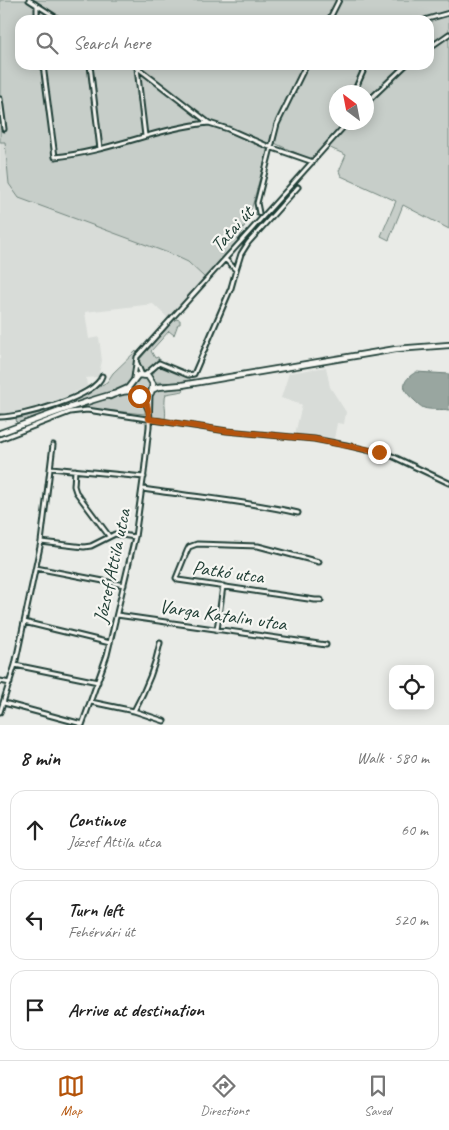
<!DOCTYPE html>
<meta charset="utf-8">
<style>
body{margin:0;font-family:Caveat,sans-serif;background:#f6f6f6;color:#222}
.controls{position:absolute;right:15px;bottom:15px;display:grid;overflow:hidden;border-radius:10px;box-shadow:0 2px 12px #0003}
.controls button{width:45px;height:45px;display:grid;place-items:center;padding:0;border:0;border-bottom:1px solid #e0e0e0;background:#fff;color:#222;font:25px sans-serif}
.compass{position:absolute;left:329px;top:85px;width:45px;height:45px;border-radius:50%;background:#fff;box-shadow:0 2px 12px #0003;rotate:328deg}
.stop{position:absolute;width:15px;height:15px;margin:-11px;border:4px solid #b45309;border-radius:50%;background:#fff}
.stop.end{background:#b45309;border-color:#fff;box-shadow:0 1px 5px #0008}
.list{margin:0;padding:0;list-style:none}
h2{display:flex;justify-content:space-between;align-items:center;height:65px;margin:0;padding:0 20px;font-size:21px}
h2 small{font-size:16px;font-weight:400;color:#767676}
.list li{display:grid;grid-template-columns:32px 1fr auto;gap:15px;align-items:center;box-sizing:border-box;height:80px;margin:0 10px 10px;padding:0 10px;border:1px solid #e0e0e0;border-radius:15px}
.list b{display:block;font-size:19px;white-space:nowrap}
.list p{margin:0;font-size:16px;white-space:nowrap;color:#767676}
.list em{font-size:16px;font-style:normal;color:#767676}
.icon{flex:none;width:28px;height:28px;fill:none;stroke:currentColor;stroke-width:2;stroke-linecap:round;stroke-linejoin:round}
.map{position:relative;flex:none;width:449px;height:725px;overflow:hidden}
.search{position:absolute;background:#fff;box-shadow:0 2px 12px #0003;left:15px;right:15px;top:15px;height:55px;display:flex;align-items:center;gap:12px;box-sizing:border-box;padding:0 18px;border-radius:15px;color:#767676;font-size:19px}
.sheet{height:335px;background:#fff}
nav{display:flex;justify-content:space-around;align-items:center;box-sizing:border-box;height:70px;border-top:1px solid #e0e0e0;background:#fff;font-size:14px;color:#767676}
nav a{display:grid;justify-items:center;gap:2px}
nav .on{color:#b45309}
.map>svg:first-child{display:block}
</style>
<div class="map">
<svg width="449" height="725" viewBox="0 0 449 725">
<rect width="100%" height="100%" fill="#e9ebe7"/>
<filter id="ink" filterUnits="userSpaceOnUse"><feTurbulence type="fractalNoise" baseFrequency=".02" numOctaves="2"/><feDisplacementMap in="SourceGraphic" scale="10" xChannelSelector="R" yChannelSelector="G"/><feConvolveMatrix kernelMatrix="1 2 1 2 8 2 1 2 1" color-interpolation-filters="sRGB"/></filter>
<g filter="url(#ink)">
<path fill="#d8dcd8" d="M0,142h5l4,42 162,70 17,8 17,16 -36,41 -16,-15 -68,8 4,27 10,-2 3,24 -4,16 -12,1 1,8 -19,10 -21,8 -47,12z
M326,367l4,20 16,25 -2,12 -7,-1 -3,16 -39,-5 7,-29 -21,-7 8,-25z"/>
<path fill="#c7cec9" stroke="#73867e" fill-rule="evenodd" d="M0,0h449v229l-46,-24 -14,35 -8,-4 15,-35 -55,-25 -2,-5 7,-16 -18,-8 -12,15 -46,-21 -18,66 -13,33 -34,38 -17,-16 -17,-8 -152,-56 -10,-14 -4,-42h-5zM20,20h409v45h-409zM336,92h30v30h-30z
M175,319l5,1v4h-2l-4,11 -5,-4 -18,20 4,7 3,-1 1,2 -13,14c-6,-4 -7,-7 -6,-14z
M136,351l1,2c-6,11 1,26 -13,35l-107,36 -1,-5 34,-9 36,-16 21,-12 6,-9z
M161,366l28,11 2,4 -11,2 -25,-1 -2,-3c-1,-5 2,-11 8,-13z
M134 385a8 8 0 1 1 16 0a8 8 0 1 1-16 0Z
M186,385l-3,6 -17,3c-3,11 1,16 -1,25l-12,-2c-1,-10 -4,-21 3,-28z
M131,393c9,6 16,9 14,21l-63,-6 18,-8z"/>
<path fill="#99a6a0" stroke="#687c75" d="M416,372l33,2v36c-6,-1 -20,0 -25,-2 -3,-1 -7,-5 -10,-8 -13,-11 -13,-19 2,-28z"/>
<g fill="none" stroke-linecap="round" stroke-linejoin="round">
<g stroke="#1f3d34" stroke-width="7">
<path id="minor" d="M29,0l31,20
M37,6v14
M329,20l10,-20
M424,20l25,-7
M429,48l20,-14
M43,65l12,92c53,-5 102,-29 154,-34
M90,65l10,84
M134,65l75,58 19,6 39,17 46,16
M137,68l8,68
M354,92l12,-27
M0,99l4,30
M366,103l40,-38
M342,122l2,5
M259,213l-2,-10 20,-79 29,-59
M236,270l5,-16 7,-11 50,-56
M137,363l5,12
M159,363l29,12 6,-1 37,-86 5,-18 -11,-11
M145,375l14,-12
M134,378l3,-21 211,-235
M139,396l4,3 5,10
M0,417c21,0 96,-20 102,-41
M0,439l70,-27 17,-2 140,21 87,8 32,6 46,11 57,27
M51,468l93,9
M75,470l-1,16 2,6 33,44
M143,489c51,8 104,12 155,24
M41,542l43,5 7,-1 24,-12 20,3
M319,562l-61,-16 -61,-2 -8,3 -2,4 -11,27 2,2 137,20h6
M36,568l88,17
M117,615l209,30
M24,622l86,21
M217,630l6,-44
M15,665l83,17
M0,681l10,2
M91,702l43,9 30,10
M4,703l78,21
M134,711c12,-22 21,-43 26,-68
M0,712l15,-47 26,-123 12,-97
M82,725l25,-70 28,-118 9,-64 5,-46 1,-33"/>
</g>
<g stroke="#1f3d34" stroke-width="8">
<path id="major" d="M152,390l6,-3 24,-2 214,-36 53,-4
M0,433c36,-13 73,-28 110,-38 6,-1 13,-4 19,-4 10,1 12,9 22,2l2,-9 -5,-8 -10,-1 -10,13 -18,8"/>
</g>
<use href="#minor" stroke="#f6f6f2" stroke-width="3"/>
<use href="#major" stroke="#f6f6f2" stroke-width="4.5"/>
</g>
</g>
<g fill="none" stroke-linecap="round" stroke-linejoin="round" filter="url(#ink)">
<path stroke="#b45309" stroke-width="6" d="M139,396c9,4 10,14 10,23l78,12 87,8 65,13"/>
</g>
<g text-anchor="middle" dominant-baseline="central" stroke-width="4.5" stroke-linejoin="round" paint-order="stroke">
<g font-size="20" fill="#1f3d34" stroke="#f6f6f2">
<text transform="translate(232 229) rotate(-48)">Tatai út</text>
<text transform="translate(112 566) rotate(-78)">József Attila utca</text>
<text transform="translate(228 572) rotate(8)">Patkó utca</text>
<text transform="translate(223 615) rotate(8)">Varga Katalin utca</text>
</g>
</g>
</svg>
<div class="controls">
<button><svg class="icon" aria-label="locate" viewBox="0 0 24 24"><circle cx="12" cy="12" r="6"/><path d="M12 2v4M12 18v4M2 12h4M18 12h4"/></svg></button>
</div>
<svg class="compass" viewBox="-18 -18 36 36"><path d="M0-13l5 13h-10z" fill="#e53935"/><path d="M0 13l5-13h-10z" fill="#767676"/></svg>
<div class="stop" style="left:139px;top:396px"></div>
<div class="stop end" style="left:379px;top:452px"></div>
<div class="search"><svg class="icon" aria-label="search" viewBox="0 0 24 24"><circle cx="10" cy="10" r="6"/><path d="M15 15l6 6"/></svg>Search here</div>
</div>
<section class="sheet">
<h2>8 min<small>Walk · 580 m</small></h2>
<ul class="list">
<li><svg class="icon" aria-label="ahead" viewBox="0 0 24 24"><path d="M12 20V5M6 11l6-6 6 6"/></svg><div><b>Continue</b><p>József Attila utca</p></div><em>60 m</em></li>
<li><svg class="icon" aria-label="left" viewBox="0 0 24 24"><path d="M17 20v-9H6M10 6l-5 5 5 5"/></svg><div><b>Turn left</b><p>Fehérvári út</p></div><em>520 m</em></li>
<li><svg class="icon" aria-label="arrive" viewBox="0 0 24 24"><path d="M6 21V4h12l-3 4 3 4H6"/></svg><div><b>Arrive at destination</b></div></li>
</ul>
</section>
<nav>
<a class="on"><svg class="icon" aria-label="map" viewBox="0 0 24 24"><path d="M3 6l6-2 6 2 6-2v14l-6 2-6-2-6 2zM9 4v14M15 6v14"/></svg>Map</a>
<a><svg class="icon" aria-label="directions" viewBox="0 0 24 24"><path d="M12 3l9 9-9 9-9-9zM9 14v-3h6M13 9l2 2-2 2"/></svg>Directions</a>
<a><svg class="icon" aria-label="saved" viewBox="0 0 24 24"><path d="M7 4h10v16l-5-4-5 4z"/></svg>Saved</a>
</nav>
